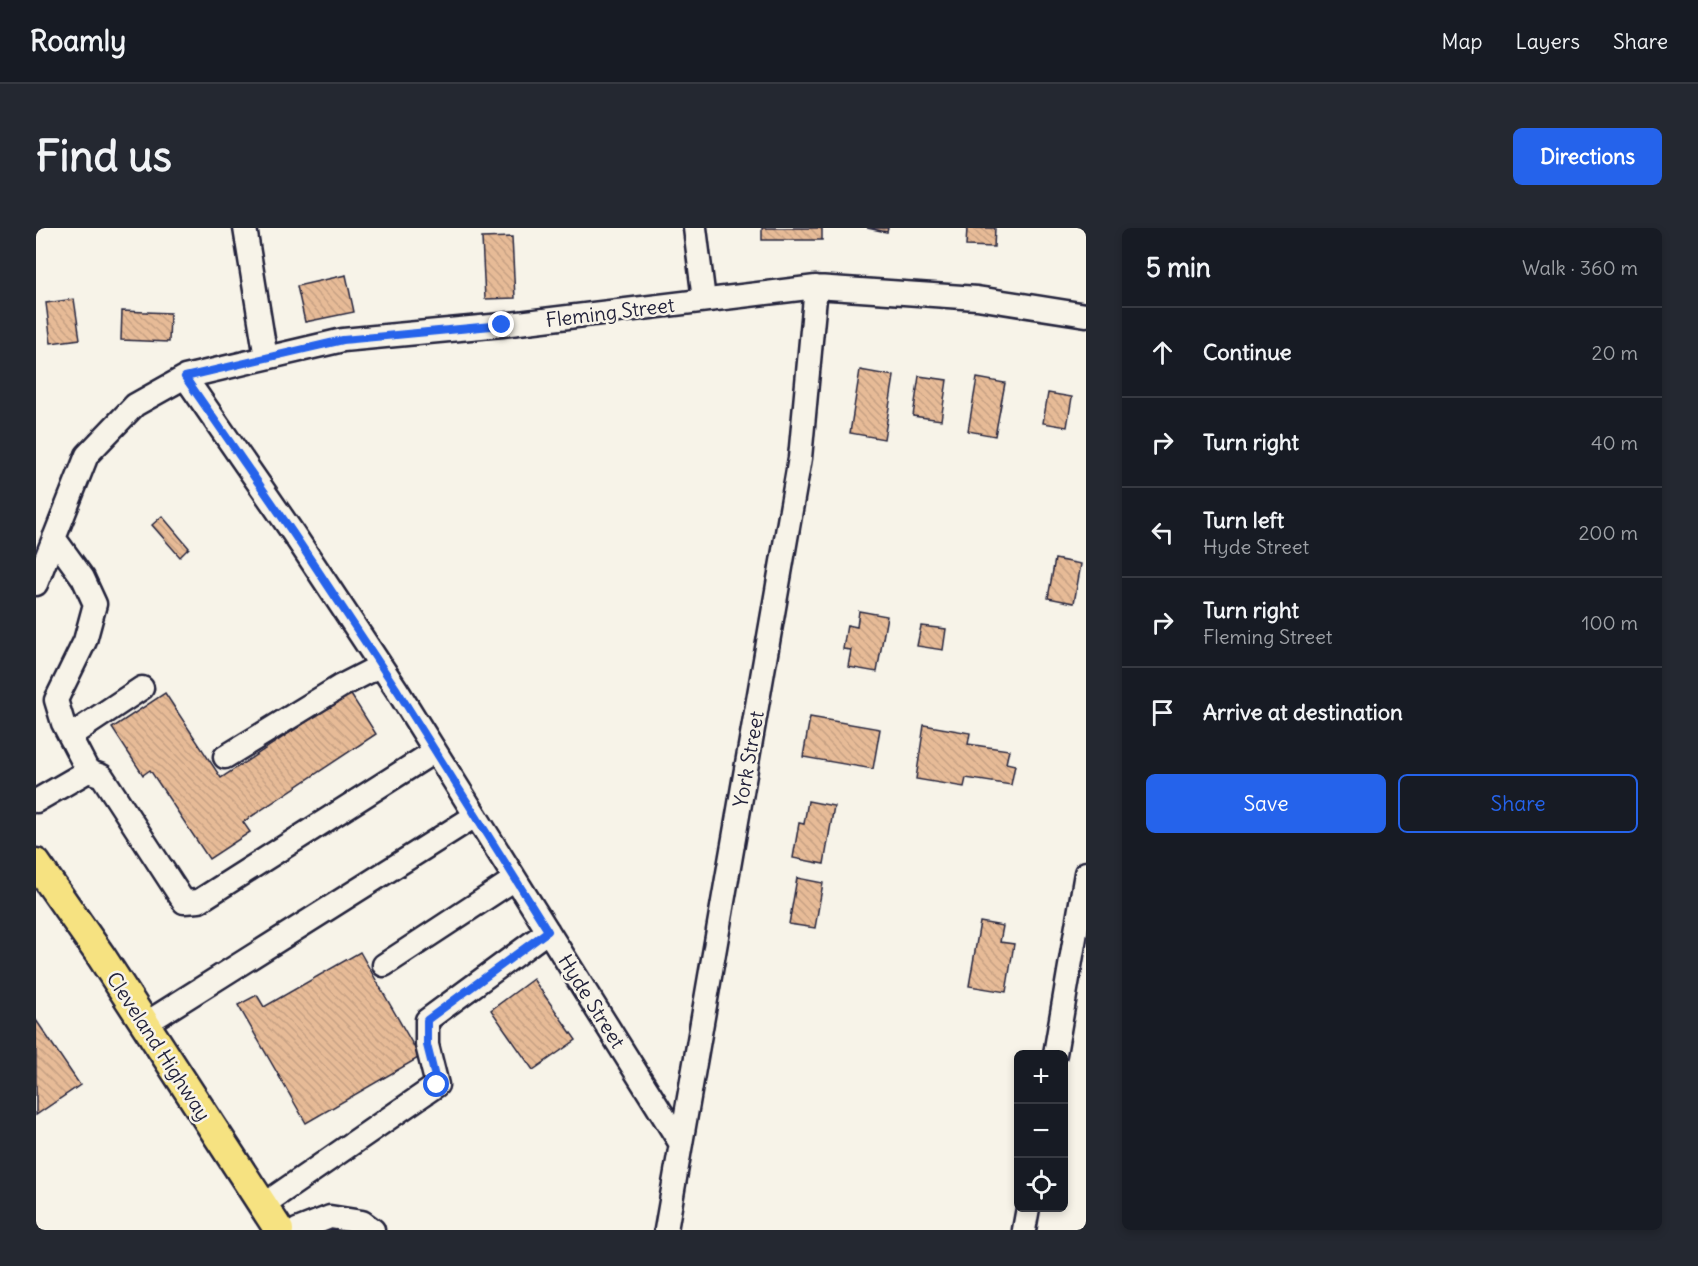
<!DOCTYPE html>
<meta charset="utf-8">
<style>
body{margin:0;font-family:Delius,sans-serif;background:#242831;color:#f1f3f6}
.controls{position:absolute;right:18px;bottom:18px;display:grid;overflow:hidden;border-radius:9px;box-shadow:0 3px 9px #0003}
.controls button{width:54px;height:54px;display:grid;place-items:center;padding:0;border:0;border-bottom:2px solid #363941;background:#171b24;color:#f1f3f6;font:30px sans-serif}
.stop{position:absolute;width:18px;height:18px;margin:-14px;border:4px solid #2563eb;border-radius:50%;background:#fff}
.stop.end{background:#2563eb;border-color:#fff;box-shadow:0 2px 6px #0008}
.list{margin:0;padding:0;list-style:none}
h2{display:flex;justify-content:space-between;align-items:center;height:78px;margin:0;padding:0 24px;font-size:26px}
h2 small{font-size:20px;font-weight:400;color:#9ea1a6}
.list li{display:grid;grid-template-columns:39px 1fr auto;gap:18px;align-items:center;box-sizing:border-box;height:90px;padding:0 24px;border-top:2px solid #363941}
.list b{display:block;font-size:22px;white-space:nowrap}
.list p{margin:0;font-size:20px;white-space:nowrap;color:#9ea1a6}
.list em{font-size:20px;font-style:normal;color:#9ea1a6}
.actions{display:flex;gap:12px;padding:18px 24px}
.actions a{flex:1;padding:14px 0;border:2px solid #2563eb;border-radius:9px;text-align:center;font-size:21px;color:#2563eb}
.actions .main{background:#2563eb;color:#fff}
.icon{flex:none;width:33px;height:33px;fill:none;stroke:currentColor;stroke-width:2;stroke-linecap:round;stroke-linejoin:round}
.map{position:relative;flex:none;width:1050px;height:1002px;overflow:hidden;border-radius:9px}
header{display:flex;align-items:center;gap:36px;box-sizing:border-box;height:84px;padding:0 30px;background:#171b24;border-bottom:2px solid #363941}
header strong{font-size:28px}
nav{display:flex;gap:33px;margin-inline-start:auto;font-size:21px}
.intro{display:flex;align-items:center;justify-content:space-between;box-sizing:border-box;height:144px;padding:0 36px}
h1{margin:0;font-size:42px}
.button{padding:15px 27px;border-radius:9px;background:#2563eb;color:#fff;font-size:21px;font-weight:700}
main{display:flex;gap:36px;padding:0 36px}
aside{flex:1;background:#171b24;border-radius:9px;box-shadow:0 3px 9px #0003}
.map>svg:first-child{display:block}
</style>
<header>
<strong>Roamly</strong>
<nav><a>Map</a><a>Layers</a><a>Share</a></nav>
</header>
<div class="intro"><h1>Find us</h1><a class="button">Directions</a></div>
<main>
<div class="map">
<svg width="1050" height="1002" viewBox="0 0 1050 1002">
<defs>
<pattern id="building-back-hatch" width="6" height="6" patternUnits="userSpaceOnUse" patternTransform="scale(1.5)"><rect width="6" height="6" fill="#e7bb97"/><path d="M-1 5l2 2M0 0l6 6M5-1l2 2" fill="none" stroke="#c6a083"/></pattern>
</defs>
<rect width="100%" height="100%" fill="#f7f3e8"/>
<filter id="ink" filterUnits="userSpaceOnUse"><feTurbulence type="fractalNoise" baseFrequency=".0167" numOctaves="2"/><feDisplacementMap in="SourceGraphic" scale="12" xChannelSelector="R" yChannelSelector="G"/><feConvolveMatrix kernelMatrix="1 2 1 2 8 2 1 2 1" color-interpolation-filters="sRGB"/></filter>
<g filter="url(#ink)">
<path fill="url(#building-back-hatch)" stroke="#22223b" stroke-width="1.5" d="M726,0h60v12h-60z
M831,0h21l-1,4z
M931,0h28l-1,19 -28,-1z
M476,9l3,61 -30,1 -3,-61z
M310,47l8,37 -49,10 -8,-36z
M38,71l6,40 -29,4 -5,-40z
M86,83l48,2 -1,29 -48,-2z
M824,142l34,6 -10,63 -34,-6z
M883,148l28,4 -6,40 -28,-4z
M941,150l28,5 -10,53 -27,-5z
M1012,165l24,4 -5,30 -24,-4z
M126,288l27,32 -9,9 -28,-32z
M1019,331l26,5 -7,39 -26,-5z
M823,383l28,5 -10,56 -29,-5 3,-17 -8,-1 4,-24 10,2z
M885,398l25,3 -3,21 -26,-4z
M129,465l56,85 129,-85 26,41 -133,88 7,10 -41,27 -59,-89 -7,5 -31,-47z
M774,489l70,12 -7,40 -70,-12z
M888,497l46,8 -2,11 41,6 -3,13 9,2 -4,20 -45,-7 -2,9 -48,-8z
M772,573l26,5 -10,58 -31,-6 6,-35 5,1z
M761,650l26,5 -8,45 -26,-4z
M944,694l23,4 -3,16 14,2 -8,48 -37,-6z
M324,724l60,105 -114,66 -68,-118 19,-10 7,12z
M497,751l43,61 -43,30 -42,-60z
M0,792l44,65 -44,30z"/>
<g fill="none" stroke-linecap="round" stroke-linejoin="round">
<g stroke="#22223b" stroke-width="27">
<path id="minor" d="M209,0l21,130
M659,0l9,72
M149,149l108,156 104,157 284,454
M18,310l29,40 12,26 -10,37 -29,59 7,23 25,48
M0,356l51,-129 48,-50 50,-28 158,-37 159,-15 314,-38 161,11 109,17
M34,508l72,-48
M189,529l116,-71 39,-20
M0,573l52,-30 14,5 82,126 15,-1 236,-150
M348,737l131,-86
M109,796l330,-208
M1019,826l31,-181
M227,977l174,-120 -10,-40v-25l121,-89
M261,1002l33,-13 32,5 11,8
M630,1002l134,-772 16,-171
M988,1002l4,-22"/>
</g>
<g stroke="#22223b" stroke-width="33">
<path id="major" d="M0,635l65,93 178,274"/>
</g>
<use href="#minor" stroke="#f7f3e8" stroke-width="22"/>
<use href="#major" stroke="#f6e281" stroke-width="28"/>
</g>
</g>
<g fill="none" stroke-linecap="round" stroke-linejoin="round" filter="url(#ink)">
<path stroke="#2563eb" stroke-width="8" d="M401,857l-10,-40v-25l121,-89 -151,-241 -104,-157 -108,-156 158,-37 159,-15"/>
</g>
<g text-anchor="middle" dominant-baseline="central" stroke-width="5" stroke-linejoin="round" paint-order="stroke">
<g font-size="20" fill="#22223b" stroke="#f7f3e8">
<text transform="translate(574 84) rotate(-7)">Fleming Street</text>
<text transform="translate(712 531) rotate(-80)">York Street</text>
<text transform="translate(556 773) rotate(58)">Hyde Street</text>
<text transform="translate(123 818) rotate(57)">Cleveland Highway</text>
</g>
</g>
</svg>
<div class="controls">
<button>+</button>
<button>−</button>
<button><svg class="icon" aria-label="locate" viewBox="0 0 24 24"><circle cx="12" cy="12" r="6"/><path d="M12 2v4M12 18v4M2 12h4M18 12h4"/></svg></button>
</div>
<div class="stop" style="left:401px;top:857px"></div>
<div class="stop end" style="left:466px;top:97px"></div>
</div>
<aside>
<h2>5 min<small>Walk · 360 m</small></h2>
<ul class="list">
<li><svg class="icon" aria-label="ahead" viewBox="0 0 24 24"><path d="M12 20V5M6 11l6-6 6 6"/></svg><div><b>Continue</b></div><em>20 m</em></li>
<li><svg class="icon" aria-label="right" viewBox="0 0 24 24"><path d="M7 20v-9h11M14 6l5 5-5 5"/></svg><div><b>Turn right</b></div><em>40 m</em></li>
<li><svg class="icon" aria-label="left" viewBox="0 0 24 24"><path d="M17 20v-9H6M10 6l-5 5 5 5"/></svg><div><b>Turn left</b><p>Hyde Street</p></div><em>200 m</em></li>
<li><svg class="icon" aria-label="right" viewBox="0 0 24 24"><path d="M7 20v-9h11M14 6l5 5-5 5"/></svg><div><b>Turn right</b><p>Fleming Street</p></div><em>100 m</em></li>
<li><svg class="icon" aria-label="arrive" viewBox="0 0 24 24"><path d="M6 21V4h12l-3 4 3 4H6"/></svg><div><b>Arrive at destination</b></div></li>
</ul>
<div class="actions"><a class="main">Save</a><a>Share</a></div>
</aside>
</main>
